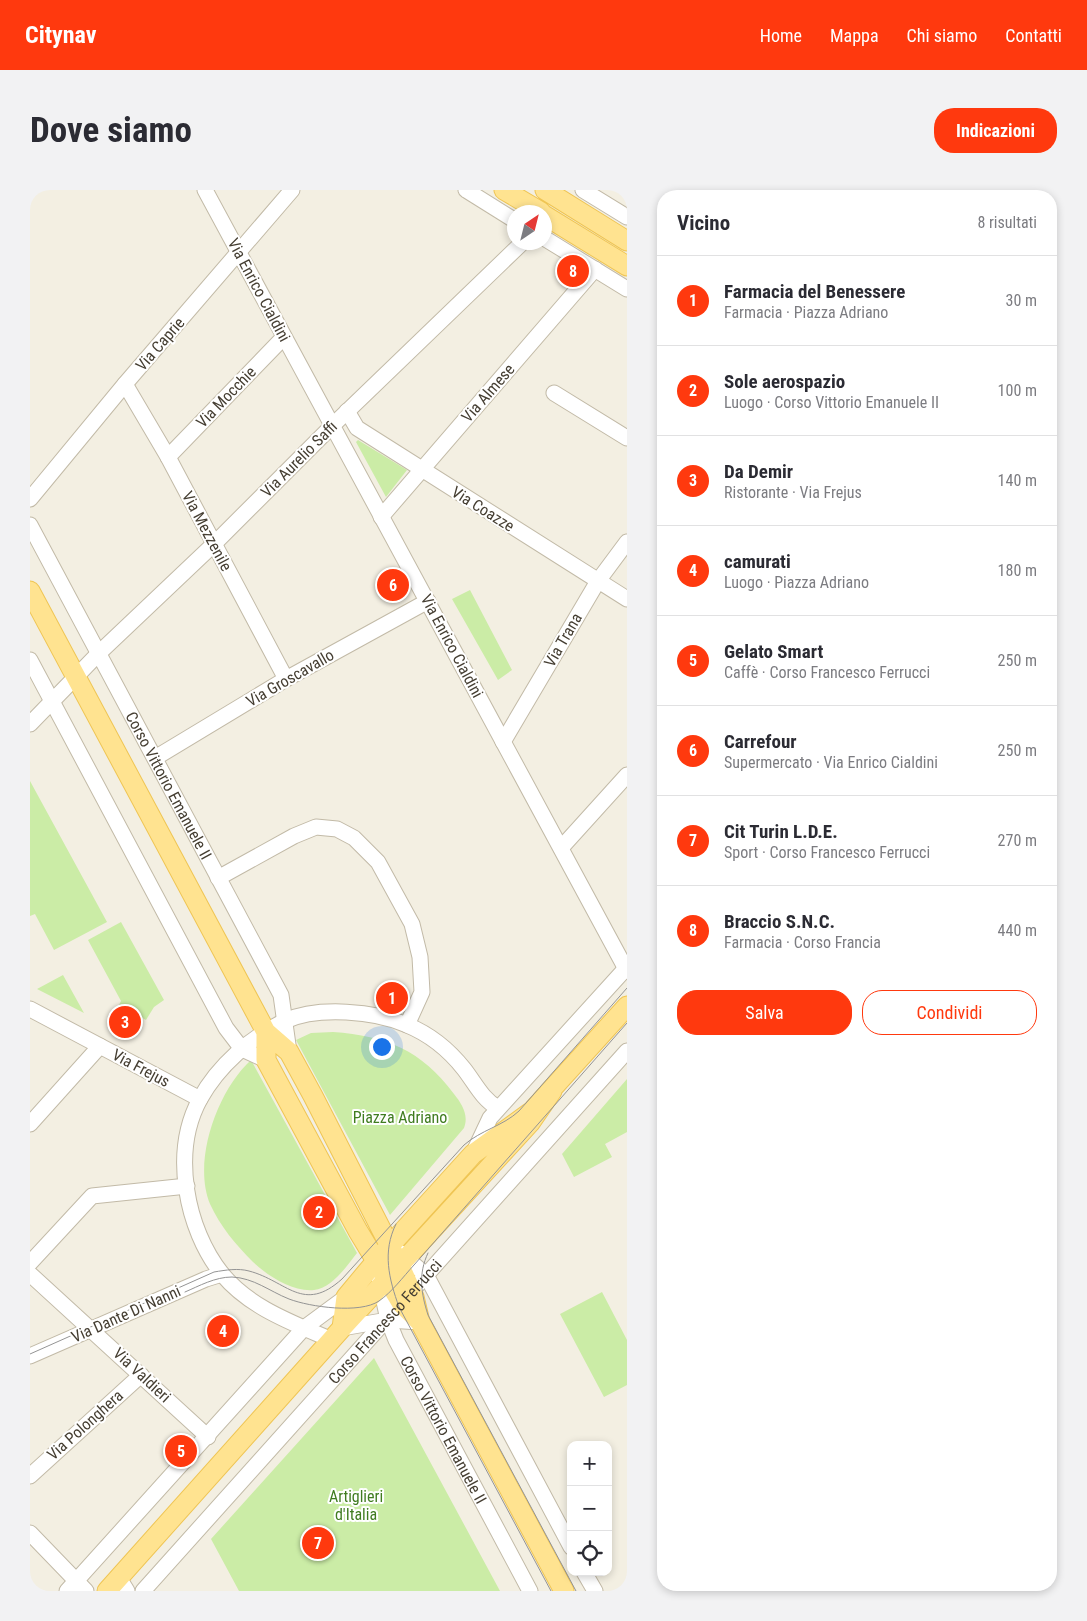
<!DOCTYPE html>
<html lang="it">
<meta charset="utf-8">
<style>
body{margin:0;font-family:"Roboto Condensed",sans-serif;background:#f2f2f3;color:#2b2b33}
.controls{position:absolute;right:15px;bottom:15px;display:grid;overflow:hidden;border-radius:10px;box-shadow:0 2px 8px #0003}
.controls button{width:45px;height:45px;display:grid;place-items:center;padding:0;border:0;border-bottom:1px solid #e1e1e2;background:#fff;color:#2b2b33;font:25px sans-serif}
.compass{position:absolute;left:477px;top:15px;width:45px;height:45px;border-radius:50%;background:#fff;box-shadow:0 2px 8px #0003;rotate:35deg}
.you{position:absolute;left:351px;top:856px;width:18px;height:18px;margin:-12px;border:4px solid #fff;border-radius:50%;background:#1a73e8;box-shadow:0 0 0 8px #1a73e833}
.badge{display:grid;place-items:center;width:32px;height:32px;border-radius:50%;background:#ff390e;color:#fff;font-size:16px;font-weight:700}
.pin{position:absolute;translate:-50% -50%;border:2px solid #fff;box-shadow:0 1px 5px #0006}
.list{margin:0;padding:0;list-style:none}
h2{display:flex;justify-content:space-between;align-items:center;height:65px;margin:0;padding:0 20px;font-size:21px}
h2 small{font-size:16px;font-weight:400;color:#7c7c81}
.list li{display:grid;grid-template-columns:32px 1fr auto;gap:15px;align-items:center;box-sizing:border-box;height:90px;padding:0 20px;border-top:1px solid #e1e1e2}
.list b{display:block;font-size:19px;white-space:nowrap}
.list p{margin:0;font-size:16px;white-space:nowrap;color:#7c7c81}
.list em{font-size:16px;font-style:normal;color:#7c7c81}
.actions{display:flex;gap:10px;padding:15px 20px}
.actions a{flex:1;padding:11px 0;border:1px solid #ff390e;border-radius:20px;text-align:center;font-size:18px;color:#ff390e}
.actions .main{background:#ff390e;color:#fff}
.icon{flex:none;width:28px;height:28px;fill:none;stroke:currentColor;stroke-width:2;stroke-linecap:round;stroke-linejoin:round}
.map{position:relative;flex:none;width:597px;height:1401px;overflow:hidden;border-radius:20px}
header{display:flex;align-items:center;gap:30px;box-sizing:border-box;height:70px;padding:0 25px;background:#ff390e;color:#fff}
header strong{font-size:24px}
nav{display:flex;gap:28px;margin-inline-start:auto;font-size:18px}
.intro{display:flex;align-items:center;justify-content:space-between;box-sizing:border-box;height:120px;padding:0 30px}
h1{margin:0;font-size:35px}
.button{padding:12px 22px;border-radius:20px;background:#ff390e;color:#fff;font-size:18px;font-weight:700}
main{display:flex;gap:30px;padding:0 30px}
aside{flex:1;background:#fff;border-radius:20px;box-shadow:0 2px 8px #0003}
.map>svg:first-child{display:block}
</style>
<header>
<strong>Citynav</strong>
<nav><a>Home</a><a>Mappa</a><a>Chi siamo</a><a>Contatti</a></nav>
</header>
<div class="intro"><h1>Dove siamo</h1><a class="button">Indicazioni</a></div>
<main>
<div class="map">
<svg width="597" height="1401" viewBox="0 0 597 1401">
<rect width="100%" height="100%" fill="#f3efe2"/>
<path fill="#cbeca6" d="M328,250l49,30 -21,27 -30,-55z
M440,400l42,80 -14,10 -46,-81z
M0,591l77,141 -53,28 -19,-36 -5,2z
M91,732l43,78 -10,7 -8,13 -27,-15 2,-4 -33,-61z
M33,785l21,38 -47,-24z
M303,842c54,4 88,18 121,62 8,10 15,21 10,34l-74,87 -94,-175 15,-7z
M221,870l106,193c-10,13 -25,35 -43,37 -22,2 -46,-14 -61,-28 -17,-17 -33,-36 -43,-58 -18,-44 8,-114 41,-144z
M597,889v53l-22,12 7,13 -38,20 -12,-23z
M572,1102l25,48v45l-23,12 -44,-83z
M344,1168l126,233h-261l-28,-52z"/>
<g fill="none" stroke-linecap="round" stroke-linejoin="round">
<g stroke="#c2baa7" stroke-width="17">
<g id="minor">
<path d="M175,0l422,781"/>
<path d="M436,0l48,30"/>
<path d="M553,0l44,27"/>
<path d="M514,48l83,51"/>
<path d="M95,194l43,73 118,222"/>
<path d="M524,203l73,45"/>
<path d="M317,221l10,17 270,171"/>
<path d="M138,267l116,-120"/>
<path d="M0,309l95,-115 167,-194"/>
<path d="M351,327l214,-248"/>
<path id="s1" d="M0,335l251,470 8,57"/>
<path d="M0,470l196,368 16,21 24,11"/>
<path d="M0,534l69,-71 115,-109 118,-118 191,-184"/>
<path d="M473,552l95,-161 29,-39"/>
<path d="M125,568l131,-79 142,-78"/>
<path d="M531,658l66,-73"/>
<path d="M188,688l76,-42 22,-9 21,2 17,9 24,24 34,62 8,33 2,35 -15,33"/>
<path d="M0,819l170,90"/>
<path d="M0,934l70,-78"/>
<path d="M443,964l17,-36 137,-151"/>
<path d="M369,1062l27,23 145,272"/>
<path d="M0,1073l62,-67 95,-10"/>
<path d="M0,1084l178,163"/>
<path id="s2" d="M349,1088l9,42 8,20 134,251"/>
<path d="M312,1138l46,-8 32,2"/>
<path d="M302,1150c-39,-17 -82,-32 -110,-66 -36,-45 -51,-122 -22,-175 18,-33 51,-62 85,-78 33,-15 90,-10 122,4 22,9 42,25 57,44 11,14 18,30 34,39"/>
<path d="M0,1166l176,-77 16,-5"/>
<path d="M0,1286l111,-101"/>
<path d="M0,1343l56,58"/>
<path d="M554,1382l11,19"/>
<path d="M89,1388l8,13"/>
<path d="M37,1401l237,-263 42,-31"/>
<path id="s3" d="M113,1401l484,-540"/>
</g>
</g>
<g stroke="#efc554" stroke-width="21">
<path id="major" d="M474,0l37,22
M515,0l82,51
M514,25l83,51
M0,401l236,441 23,20 24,44 87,170 14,31 6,25 144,269
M236,842v28l92,171 44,73 17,17
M312,1138l4,-31 30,-36 97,-107 59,-43 95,-105
M77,1401l235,-263 188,-205 22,-32"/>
</g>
<use href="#minor" stroke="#fff" stroke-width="15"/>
<use href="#major" stroke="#ffe390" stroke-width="19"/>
<path stroke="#949494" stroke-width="1" d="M366,1034c-14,28 -7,55 3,83l152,284
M398,1063c-10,21 -7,40 0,62l148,276
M155,1102c14,-6 30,-15 47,-15 22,1 37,14 57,22 21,8 71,15 90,2 13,-9 24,-24 35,-36l213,-242
M0,1164l184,-82c12,-2 24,-4 35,-1 38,10 54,43 93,8l122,-134c17,-15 39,-19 55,-34l108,-123"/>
</g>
<g text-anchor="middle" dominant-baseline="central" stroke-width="4" stroke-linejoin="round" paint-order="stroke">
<g font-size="16" fill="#453e32" stroke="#fff">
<text transform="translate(229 100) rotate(62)">Via Enrico Cialdini</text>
<text transform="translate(130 154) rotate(-49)">Via Caprie</text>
<text transform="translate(458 203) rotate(-49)">Via Almese</text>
<text transform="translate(196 207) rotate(-46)">Via Mocchie</text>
<text transform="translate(269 269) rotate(-45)">Via Aurelio Saffi</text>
<text transform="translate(453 319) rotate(32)">Via Coazze</text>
<text transform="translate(177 341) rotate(62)">Via Mezzenile</text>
<text transform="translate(533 450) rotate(-60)">Via Trana</text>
<text transform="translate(422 456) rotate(62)">Via Enrico Cialdini</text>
<text transform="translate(260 488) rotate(-30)">Via Groscavallo</text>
<text stroke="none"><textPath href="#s1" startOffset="295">Corso Vittorio Emanuele II</textPath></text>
<text transform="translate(111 878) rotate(28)">Via Frejus</text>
<text transform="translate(96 1124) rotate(-24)">Via Dante Di Nanni</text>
<text stroke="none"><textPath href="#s3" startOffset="362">Corso Francesco Ferrucci</textPath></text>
<text transform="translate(112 1185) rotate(43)">Via Valdieri</text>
<text transform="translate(55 1235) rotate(-42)">Via Polonghera</text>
<text stroke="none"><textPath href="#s2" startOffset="166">Corso Vittorio Emanuele II</textPath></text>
</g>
<g font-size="16" fill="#407c20" stroke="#fff">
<text x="370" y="927">Piazza Adriano</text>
<text x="326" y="1306">Artiglieri<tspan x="326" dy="18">d'Italia</tspan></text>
</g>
</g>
</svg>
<div class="controls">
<button>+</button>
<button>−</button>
<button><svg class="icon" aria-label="locate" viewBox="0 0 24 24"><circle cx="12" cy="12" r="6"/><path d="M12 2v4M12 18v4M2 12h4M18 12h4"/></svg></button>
</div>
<svg class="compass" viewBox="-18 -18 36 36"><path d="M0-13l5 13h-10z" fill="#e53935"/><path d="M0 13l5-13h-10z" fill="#7c7c81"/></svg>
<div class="you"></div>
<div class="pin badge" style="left:362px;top:808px">1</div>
<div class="pin badge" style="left:289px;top:1022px">2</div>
<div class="pin badge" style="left:95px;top:832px">3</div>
<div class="pin badge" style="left:193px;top:1141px">4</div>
<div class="pin badge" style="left:151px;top:1261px">5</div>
<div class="pin badge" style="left:363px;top:395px">6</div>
<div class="pin badge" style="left:288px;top:1353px">7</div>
<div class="pin badge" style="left:543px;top:81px">8</div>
</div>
<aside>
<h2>Vicino<small>8 risultati</small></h2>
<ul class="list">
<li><span class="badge">1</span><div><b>Farmacia del Benessere</b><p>Farmacia · Piazza Adriano</p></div><em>30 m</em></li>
<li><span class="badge">2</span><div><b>Sole aerospazio</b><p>Luogo · Corso Vittorio Emanuele II</p></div><em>100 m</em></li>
<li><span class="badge">3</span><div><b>Da Demir</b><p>Ristorante · Via Frejus</p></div><em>140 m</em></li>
<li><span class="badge">4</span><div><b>camurati</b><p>Luogo · Piazza Adriano</p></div><em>180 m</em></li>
<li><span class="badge">5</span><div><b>Gelato Smart</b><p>Caffè · Corso Francesco Ferrucci</p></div><em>250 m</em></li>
<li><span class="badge">6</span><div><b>Carrefour</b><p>Supermercato · Via Enrico Cialdini</p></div><em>250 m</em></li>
<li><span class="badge">7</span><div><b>Cit Turin L.D.E.</b><p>Sport · Corso Francesco Ferrucci</p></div><em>270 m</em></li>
<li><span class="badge">8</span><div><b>Braccio S.N.C.</b><p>Farmacia · Corso Francia</p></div><em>440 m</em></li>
</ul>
<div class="actions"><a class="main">Salva</a><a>Condividi</a></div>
</aside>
</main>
